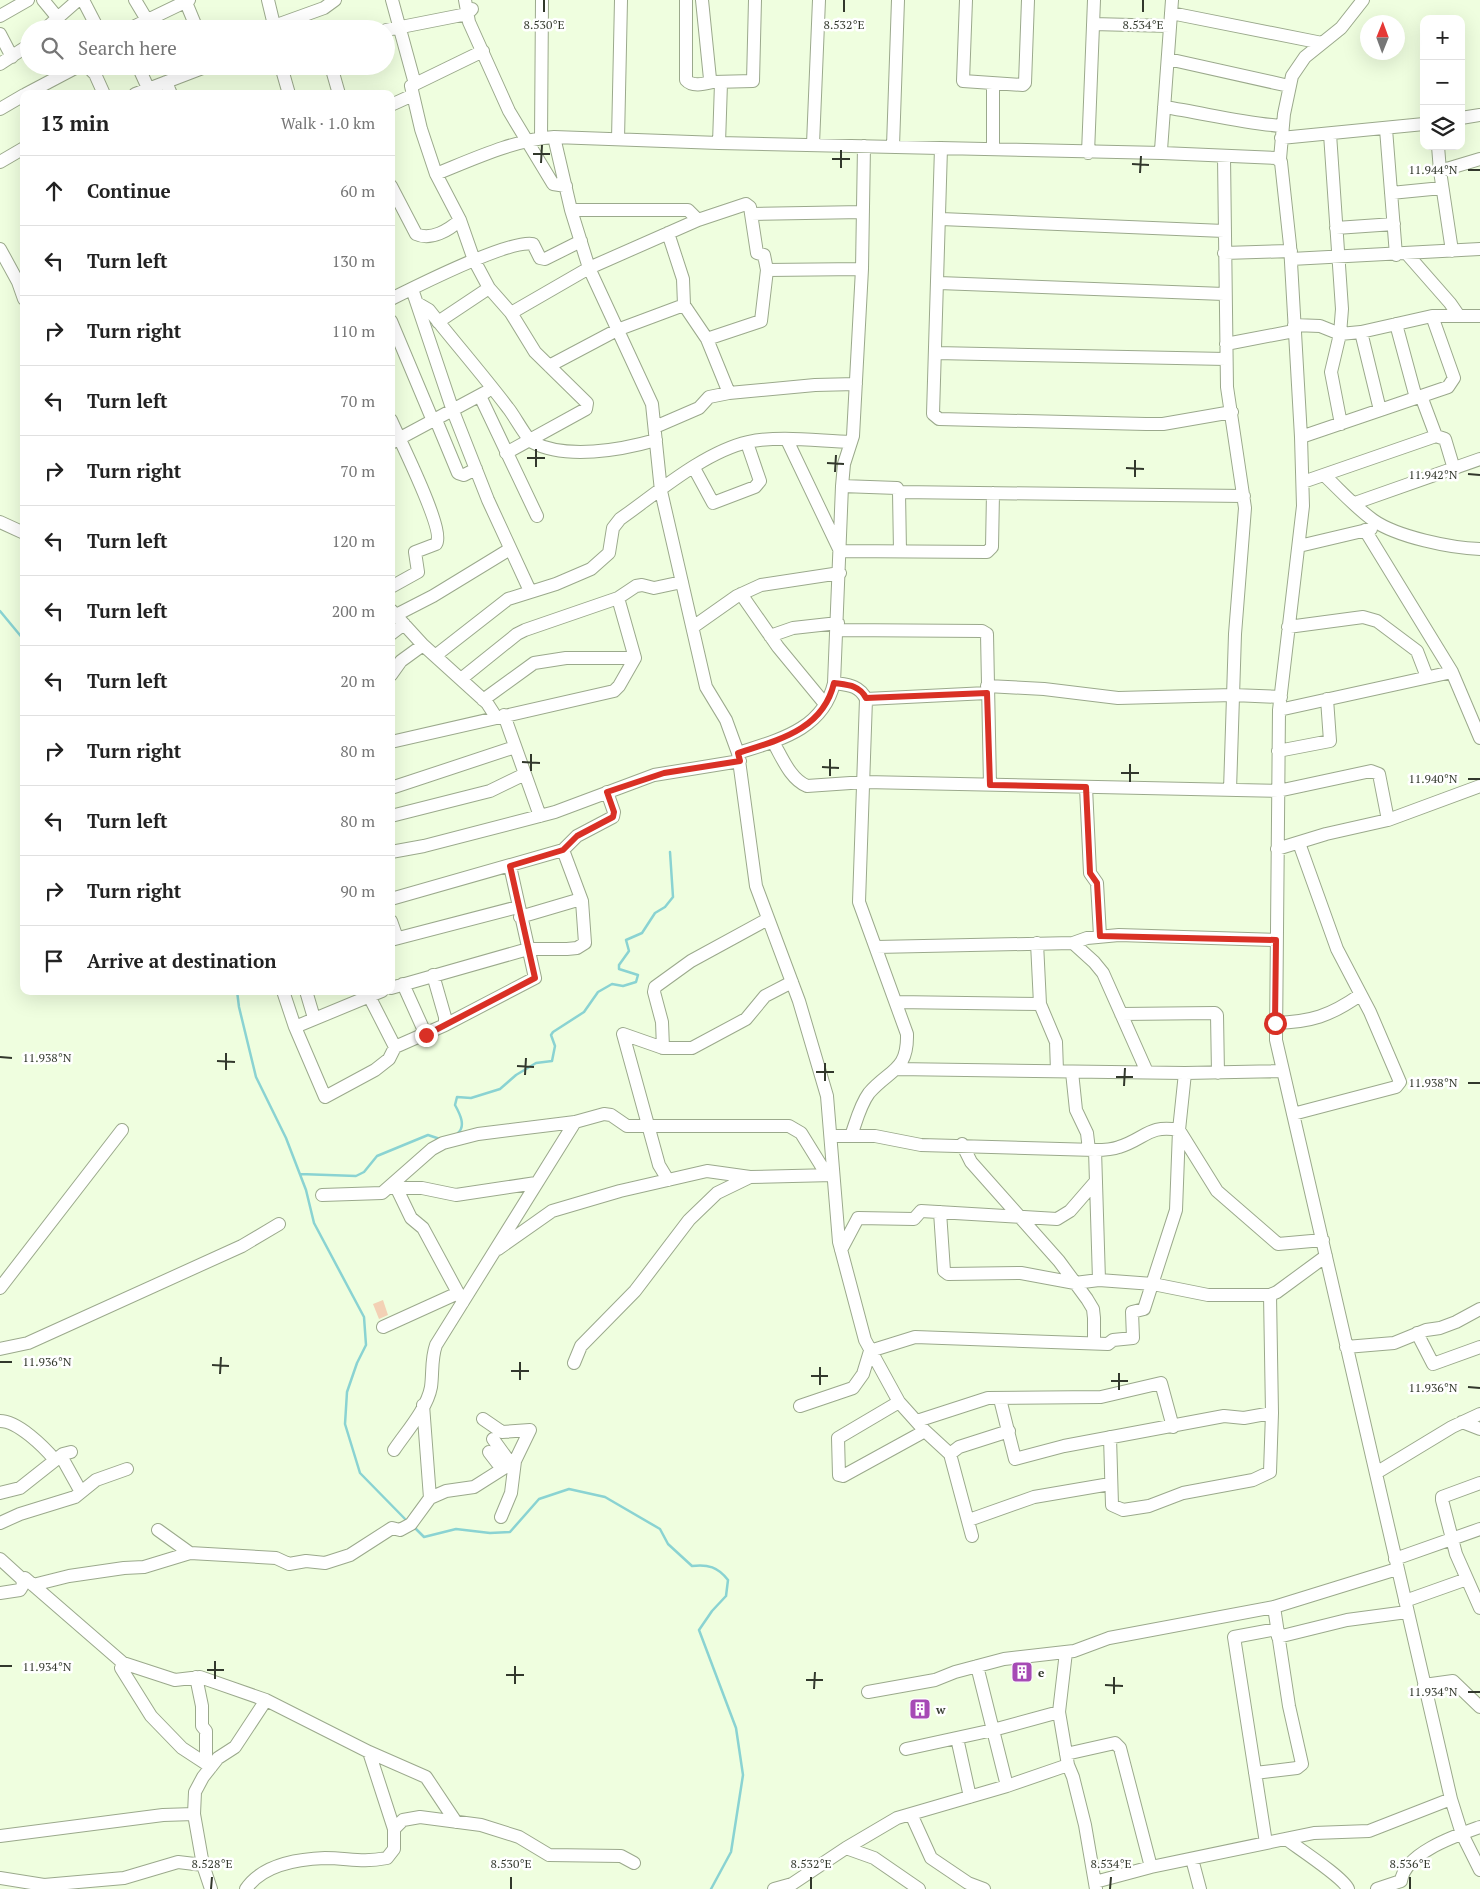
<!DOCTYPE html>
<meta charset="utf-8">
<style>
body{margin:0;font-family:"PT Serif",serif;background:#f6f6f6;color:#222}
.controls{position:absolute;right:15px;top:15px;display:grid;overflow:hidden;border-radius:10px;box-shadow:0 5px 20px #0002}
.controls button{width:45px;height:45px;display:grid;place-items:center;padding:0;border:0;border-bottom:1px solid #e0e0e0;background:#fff;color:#222;font:25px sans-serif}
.compass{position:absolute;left:1360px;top:15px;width:45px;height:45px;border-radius:50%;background:#fff;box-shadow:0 5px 20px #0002;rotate:1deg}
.stop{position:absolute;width:15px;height:15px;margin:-11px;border:4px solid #d93025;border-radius:50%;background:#fff}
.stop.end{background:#d93025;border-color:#fff;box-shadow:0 1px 5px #0008}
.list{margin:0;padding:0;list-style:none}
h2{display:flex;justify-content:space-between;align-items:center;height:65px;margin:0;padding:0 20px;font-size:21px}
h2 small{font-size:16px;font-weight:400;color:#767676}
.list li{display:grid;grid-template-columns:32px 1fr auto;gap:15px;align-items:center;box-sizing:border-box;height:70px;padding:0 20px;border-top:1px solid #e0e0e0}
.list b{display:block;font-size:19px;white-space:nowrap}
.list em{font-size:16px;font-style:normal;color:#767676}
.icon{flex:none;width:28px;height:28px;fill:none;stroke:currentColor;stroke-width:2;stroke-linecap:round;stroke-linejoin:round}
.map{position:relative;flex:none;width:1480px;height:1889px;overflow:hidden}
.search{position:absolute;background:#fff;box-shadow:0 5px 20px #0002;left:20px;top:20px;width:375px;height:55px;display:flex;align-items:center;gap:12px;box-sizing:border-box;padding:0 18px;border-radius:28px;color:#767676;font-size:19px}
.panel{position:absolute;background:#fff;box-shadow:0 5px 20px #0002;left:20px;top:90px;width:375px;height:905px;border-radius:10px}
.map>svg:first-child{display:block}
</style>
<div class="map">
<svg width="1480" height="1889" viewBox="0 0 1480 1889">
<rect width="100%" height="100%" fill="#effedf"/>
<path fill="#f3d1b5" d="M383,1300l5,15 -9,4 -6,-15z"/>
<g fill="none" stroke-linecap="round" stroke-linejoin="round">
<path stroke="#8ad3d2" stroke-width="2.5" d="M0,611l24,29
M237,991l2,16 17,70 30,61 20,52 8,33 50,94 2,28 -9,18 -10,29 -2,32 15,49 48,49
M458,1133c8,-7 2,-19 -3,-28l2,-8 14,1 29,-9 16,-14 20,-12 16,-2 3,-15 -4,-11 2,-3 31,-20 14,-20 14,-8 11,2 13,-4 2,-7 -19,-6v-4l10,-14 -3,-11 16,-7 13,-20 10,-6 8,-10 -3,-45
M300,1174l56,2 8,-4 13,-16 51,-21 12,4
M414,1527l10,10 32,-8 34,4 20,-1 29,-33 30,-10 36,8 55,32 8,15 24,22c16,-2 26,1 36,14l-2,16 -14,15 -13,19 37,98 7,47 -12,77 -20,37"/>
<g stroke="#9ba98c" stroke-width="14">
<path id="minor" d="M43,0l14,17
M83,0l15,29
M135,0l12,20
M185,0l12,29
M268,0l7,29
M392,0l23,84
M465,0l4,22 40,89 44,73 13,2
M686,0v80c6,7 18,4 27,2
M702,0l8,79 3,3 40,-1 2,-81
M966,0l-3,81 60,4 2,-2 3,-83
M1172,0l-11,150 1,3 114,5 5,4 9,83 11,192 2,69 -24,204 -3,330 175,759 11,35 18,36
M1171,13l151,30
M0,16l28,-16
M1093,24l77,2
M274,26l50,-18 11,-8
M45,29l33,-29
M129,29l60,-29
M386,30l81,-16 5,-5
M0,34l12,23
M483,51l-72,35 10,43 15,45 24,46 14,40 15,28 22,25 24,39 52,51 -1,6 -80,44
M1168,59l121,27
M0,64l29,-19
M87,66l8,8 9,20
M138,66l10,22
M281,66l8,28
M331,66l8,28
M166,82l5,12
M26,94l53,-28
M135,94l73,-28
M391,105l22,-10
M1164,107c40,6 78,16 118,19
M0,109l24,-14
M1461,118l19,-3
M1386,129l10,126
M1330,134l12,175 -2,25 -9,38 10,52
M554,137l17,73 18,58 63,136 9,87 45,196 20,33 12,33 18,133 43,115 28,95 12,146 26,98 34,62 26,29 25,23 22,82
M541,138l1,-138
M1281,138l143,-14
M618,139l3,-139
M719,143l2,-60
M813,144l6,-144
M893,146l5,-146
M1438,146l2,25 12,80
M941,148l-8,266 6,5 207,5h17l69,-12
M993,149v-65
M1088,153l6,-153
M1224,157l3,230 18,121 -10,126 -5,156
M1280,159l4,-45 8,-38 13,-19 36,-29 22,-28
M0,162l24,-14
M1440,171l40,-12
M436,174c35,-14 80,-35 118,-37l165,6 443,10
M391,186l25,48c15,7 33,-4 44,-14
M1391,193l51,-5
M571,210h117l10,10
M751,214l112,-2
M941,219l283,12
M1336,228l58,-4
M668,233l15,46 1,26 23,34 22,54
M0,249l18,33 6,17
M1224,253l67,-2
M1407,254l43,49 9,13
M1291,259l189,-10
M939,283l285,11
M412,289l41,122 35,89 42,91
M391,299c26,-13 119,-60 142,-55l7,14 5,1 36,-18
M417,303l12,7c26,33 54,65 79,98 6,7 18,30 24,34 34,18 89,8 124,-2
M511,313l78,-45 109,-48 48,-16 4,3 7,46 7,2 3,15
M391,321l42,100
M438,322l51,-34
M1396,324l20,74
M1294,325l26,1 20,8 21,-2 71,-16h48
M1361,332l19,78
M707,339l54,-18 6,-51 95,-1
M1226,344l68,-13
M936,353l290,6
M549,366l68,-36 67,-25
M480,396l57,120
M1421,396l15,40
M391,420c8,19 55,111 45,124l-21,8 3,20 -27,15
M436,420l22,53 6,2 12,-6
M655,427l44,-19 10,-11 20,-4 86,-8 41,-1
M1301,437l147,-50 6,-9 -22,-62
M787,440l53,111 147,1 5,-5 1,-54
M391,443l95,-51
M694,468l19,35 42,-16 5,-6 -13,-38
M1324,475c16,15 31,32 49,45 24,17 78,28 107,29
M1303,482l133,-46 9,3 9,30
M842,486l55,2 2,4 1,59
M899,492l345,4
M1355,503l125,-44
M0,522l24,11
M1365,530l87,142 28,66
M1299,546l72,-17
M741,594l37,53 47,57
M391,610l32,35 64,58 9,14
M396,615l37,-19 77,-47
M693,627l44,-31 24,-11 79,-12
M1288,627l75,-10 14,4 40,30 10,26
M838,630l144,1 5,3 3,151
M391,634l13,-10
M770,636l23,-8 45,-5
M435,656l73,-57 48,-15 35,-15 18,-16 4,-25 7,-9c37,-26 84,-67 128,-77 33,-7 70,-1 103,0
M391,675l10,-14 22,-16
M461,679l56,-45 8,-4 93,-32 18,-12 6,-1 12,3 28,-6
M834,683c14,2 25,2 32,16l-7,203 48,132c1,37 -17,35 -38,59 -9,12 -13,29 -18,43
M987,686l57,3 74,9 115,-3 48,2
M866,699l121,-6
M483,700l51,-37 32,-5h69
M1279,710l173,-38
M504,715l36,101
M391,742l223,-51 5,-5 16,-28 -17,-60
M773,742c9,15 17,37 34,44l58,-4 413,9 93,-20 8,3 9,46
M1278,751l52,-10 -3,-42
M738,753c40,-13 85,-23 96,-70l8,-197 2,-22 9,-28 9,-167 2,-123
M1086,787l4,86 7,10 3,53
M391,788l124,-41
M391,816l99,-25 35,-17
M1277,849l49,-15 62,-14 92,-34
M391,852l33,-6 131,-34 99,-37 86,-14
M391,899l172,-49 14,-14 36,-19 1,-5 -7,-20
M520,917l61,-18
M391,921l6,17
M391,940l127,-33
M1037,943l3,61 16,38 1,29
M1073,943l21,19 9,11 44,99
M876,947l197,-4 14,-5 32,-3 157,5
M403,984l23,51
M391,988l137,-39h39l10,-1 8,-5 -3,-42 -19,-51
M283,991l12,36 87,-36
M306,991l8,27
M369,996l26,51
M896,1002l144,2
M1121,1014l94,-1 2,2 1,58
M1275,1023c36,-1 55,-7 85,-28
M445,1025l90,-47 -25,-112
M295,1027l30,70 50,-27 14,-11 6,-12 50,-22v-8l-12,-42
M663,1048l-1,-26 -8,-30 1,-5 36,-26 77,-42
M896,1069l289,4 98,-2
M1072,1072l4,38 11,23 2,17
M1293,1114l103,-27 4,-5 -30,-70 -33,-63 -38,-106
M831,1136h44l46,9 174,5c8,0 16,0 24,-3 26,-8 30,-23 60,-17l38,61 61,53 45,-4
M962,1144l9,18 88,99 28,38 6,10 1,9v25
M1095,1150l4,130
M668,1180l-9,-15 -36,-131 40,14h29l54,-29 19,-23 27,-14
M390,1188h32l34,7 80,-12
M397,1189l14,29 12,10 40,74
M322,1195l60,-2 50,-44 11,-6 35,-9 97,-12 29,-8 7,1 16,11h162l12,7 26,42
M940,1212l4,59 4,3 73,-1 54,10 24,-3 54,4 55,11h62l7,-3 49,-36
M498,1249l54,-38 68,-20 87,-20 43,6 83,-2
M841,1250l17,-32 56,1 7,-8 136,8 13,-8 26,-30
M0,1288l122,-158
M383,1327l75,-34
M1417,1333l16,31 47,-17
M1346,1347l48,-4 32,-13 14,-2 16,-6 24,-13
M0,1349l28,-6 42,-19 172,-78 37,-22
M574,1363l7,-17 54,-55 54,-71 28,-27 33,-16
M1000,1399l15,60 49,-13 160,-30 20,2 28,-5
M899,1402l-61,36 1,37 4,1 82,-45
M800,1406l53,-18 10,-14 7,-23 45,-14 193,7 5,-4 20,-2 -1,-26 12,-3 32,-99 3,-80 6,-57
M483,1419l19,13 28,-2 -15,31
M0,1421c18,0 44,26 55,39
M917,1421l71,-23 113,-1 60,-14 12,44
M1462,1422l18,7
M1110,1437l2,68 11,5 26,-4 34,-13 70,-13 17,-8 2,-59 -2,-118
M493,1439l18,25
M394,1450c12,-18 33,-41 37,-63 2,-15 0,-28 5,-42l139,-223
M489,1452l13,17
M950,1454l9,-7 50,-16
M61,1456l20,36
M1376,1473l76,-46 28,-13
M1480,1483l-38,14v3l14,54 24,54
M0,1493l20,-5 43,-34 8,-2
M430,1498l16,-7 28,-4 41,-26 -4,32 -10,24
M969,1520l65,-23 76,-13
M0,1523l20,-9 55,-17 21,-17 31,-11
M190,1553l86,5 13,6 17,-3 19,2 25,-8 42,-27 8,2 11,-6 19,-26 -7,-93
M0,1559l22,20 1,6 -3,5 -20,3
M1395,1559l85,-30
M22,1579l3,-1 98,85 52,17 25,-3 66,23 103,52 57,25 30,45
M33,1585l36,-9 55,-8 20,-1 46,-14 -32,-23
M1405,1601l62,-22
M1278,1637l69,-17 60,-8
M1066,1652l-7,60 9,53 5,12 12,48 11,64
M123,1663l-2,5 30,48 31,32 29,19
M977,1666l30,120
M196,1677l6,29v20l4,5v27l5,9
M1424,1685l29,-4 27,26
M868,1692l67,-12 20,-8 49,-13 70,-8 35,-13 165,-31 123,-38
M957,1738l13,59
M906,1749l87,-19 66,-18
M1066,1754l49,-11 5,5 31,119
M1255,1773l42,-5 5,-4 -13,-58 -15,-99
M911,1814l20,44 37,25 16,6
M394,1829l9,-9 17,-3 61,8 38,12 30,18 72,1 13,7
M0,1836l163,-21 31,-1
M1286,1839c12,9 58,39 62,50
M1266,1843l-32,-206 43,-8
M846,1848l28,10 45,31
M1192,1859l8,30
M0,1878l44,7 80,-7 54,-16 25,3
M1095,1882l56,-15 163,-34 55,-2 82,-32
M211,1889l-8,-24 -9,-51 1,-22 8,-15 15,-19 17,-11 31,-47
M246,1889c16,-24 52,-30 79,-31 24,0 36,5 62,0l7,-9v-20l-25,-77
M774,1889l18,-5 54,-36 51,-30 110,-32 61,-21
M1377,1889l24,-8c4,-28 54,-45 79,-54"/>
</g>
<use href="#minor" stroke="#fff" stroke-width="12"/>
</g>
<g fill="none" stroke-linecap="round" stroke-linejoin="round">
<path stroke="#d93025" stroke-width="6" d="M426,1035l109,-57 -25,-112 53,-16 14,-14 36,-19 1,-5 -7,-20 57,-19 76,-12 -2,-8c40,-13 85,-23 96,-70 14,2 25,2 32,15l121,-5 3,92 96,2 4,86 7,10 3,53 176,4 -1,83"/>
</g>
<path fill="none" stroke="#32382c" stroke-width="2" d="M544,12v-12M844,12v-12M1143,12v-12M533,154h17M832,159h18M541,163l1,-18M1132,164l17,1M841,168v-18M1468,170h12M1140,173l1,-17M527,458h18M827,463l17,1M536,467v-18M1126,468l18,1M835,472l1,-17M1468,474l12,1M1135,477v-17M522,762l18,1M822,767l17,1M531,771v-17M1121,773h18M830,776v-17M1468,779h12M1130,782v-18M0,1057l12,1M217,1061l18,1M517,1066l17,1M226,1070v-17M816,1072h18M525,1075l1,-17M1116,1077h17M825,1081v-18M1468,1083h12M1124,1086l1,-18M0,1362h12M212,1365l17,1M511,1371h18M220,1374l1,-17M811,1376h17M520,1380v-18M1111,1381h17M820,1385v-18M1468,1387l12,1M1119,1390v-17M0,1666h12M207,1670h17M506,1675h18M215,1679v-18M806,1680h17M515,1684v-18M1105,1685l18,1M814,1689l1,-17M1468,1692h12M1114,1694v-17M211,1889l1,-12M511,1889v-12M811,1889v-12M1110,1889l1,-12M1410,1889v-12"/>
<defs>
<g id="building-square" transform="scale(1.125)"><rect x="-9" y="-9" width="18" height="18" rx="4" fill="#a64ab5" stroke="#fff"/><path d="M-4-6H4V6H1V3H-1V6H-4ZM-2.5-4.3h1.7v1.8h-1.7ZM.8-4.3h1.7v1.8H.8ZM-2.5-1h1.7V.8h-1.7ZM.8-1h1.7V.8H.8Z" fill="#fff"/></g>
</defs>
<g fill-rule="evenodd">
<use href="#building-square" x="1022" y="1672"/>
<use href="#building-square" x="920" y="1709"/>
</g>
<g text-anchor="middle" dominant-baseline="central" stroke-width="5" stroke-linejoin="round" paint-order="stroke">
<g font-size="12" font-weight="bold" fill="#32382c" stroke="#fff" text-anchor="start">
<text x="1038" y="1672">e</text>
<text x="936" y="1709">w</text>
</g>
</g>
<g font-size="12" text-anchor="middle" fill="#32382c" stroke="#fff" stroke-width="5" stroke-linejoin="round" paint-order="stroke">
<text x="544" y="29">8.530°E</text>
<text x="844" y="29">8.532°E</text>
<text x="1143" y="29">8.534°E</text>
<text x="1433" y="174">11.944°N</text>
<text x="1433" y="479">11.942°N</text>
<text x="1433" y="783">11.940°N</text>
<text x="47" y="1062">11.938°N</text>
<text x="1433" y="1087">11.938°N</text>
<text x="47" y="1366">11.936°N</text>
<text x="1433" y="1392">11.936°N</text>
<text x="47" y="1671">11.934°N</text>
<text x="1433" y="1696">11.934°N</text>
<text x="212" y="1868">8.528°E</text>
<text x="511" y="1868">8.530°E</text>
<text x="811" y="1868">8.532°E</text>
<text x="1111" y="1868">8.534°E</text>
<text x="1410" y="1868">8.536°E</text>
</g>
</svg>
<div class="controls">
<button>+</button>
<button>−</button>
<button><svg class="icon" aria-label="layers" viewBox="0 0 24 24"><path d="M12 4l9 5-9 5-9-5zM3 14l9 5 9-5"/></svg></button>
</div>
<svg class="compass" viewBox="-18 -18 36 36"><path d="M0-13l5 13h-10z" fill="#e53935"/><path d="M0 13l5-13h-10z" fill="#767676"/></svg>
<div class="stop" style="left:1275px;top:1023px"></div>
<div class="stop end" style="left:426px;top:1035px"></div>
<div class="search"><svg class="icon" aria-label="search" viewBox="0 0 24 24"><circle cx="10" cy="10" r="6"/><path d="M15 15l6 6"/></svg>Search here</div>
<section class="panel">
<h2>13 min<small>Walk · 1.0 km</small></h2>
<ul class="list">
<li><svg class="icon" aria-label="ahead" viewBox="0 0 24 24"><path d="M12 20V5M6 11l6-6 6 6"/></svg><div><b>Continue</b></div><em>60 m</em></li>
<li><svg class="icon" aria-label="left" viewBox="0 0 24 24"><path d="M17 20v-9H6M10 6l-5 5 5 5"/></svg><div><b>Turn left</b></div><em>130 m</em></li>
<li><svg class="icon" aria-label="right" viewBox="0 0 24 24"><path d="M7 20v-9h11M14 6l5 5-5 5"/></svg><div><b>Turn right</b></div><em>110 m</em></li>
<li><svg class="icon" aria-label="left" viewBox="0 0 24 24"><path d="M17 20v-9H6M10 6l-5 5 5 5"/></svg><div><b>Turn left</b></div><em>70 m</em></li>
<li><svg class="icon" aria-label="right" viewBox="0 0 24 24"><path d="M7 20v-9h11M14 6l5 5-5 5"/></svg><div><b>Turn right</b></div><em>70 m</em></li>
<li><svg class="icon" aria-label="left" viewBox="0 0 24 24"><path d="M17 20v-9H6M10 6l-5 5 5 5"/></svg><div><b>Turn left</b></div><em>120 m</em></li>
<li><svg class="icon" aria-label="left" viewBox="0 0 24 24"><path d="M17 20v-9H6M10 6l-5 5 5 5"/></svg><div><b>Turn left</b></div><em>200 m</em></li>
<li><svg class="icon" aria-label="left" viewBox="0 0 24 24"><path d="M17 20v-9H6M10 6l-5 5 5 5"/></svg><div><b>Turn left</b></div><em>20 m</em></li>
<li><svg class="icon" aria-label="right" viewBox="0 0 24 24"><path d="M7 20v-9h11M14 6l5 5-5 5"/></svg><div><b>Turn right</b></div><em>80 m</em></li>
<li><svg class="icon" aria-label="left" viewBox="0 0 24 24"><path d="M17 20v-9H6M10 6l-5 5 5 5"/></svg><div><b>Turn left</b></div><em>80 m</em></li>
<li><svg class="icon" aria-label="right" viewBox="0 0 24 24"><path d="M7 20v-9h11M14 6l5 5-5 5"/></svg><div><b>Turn right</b></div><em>90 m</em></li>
<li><svg class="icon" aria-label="arrive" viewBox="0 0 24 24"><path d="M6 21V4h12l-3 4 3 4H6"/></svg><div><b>Arrive at destination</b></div></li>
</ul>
</section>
</div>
